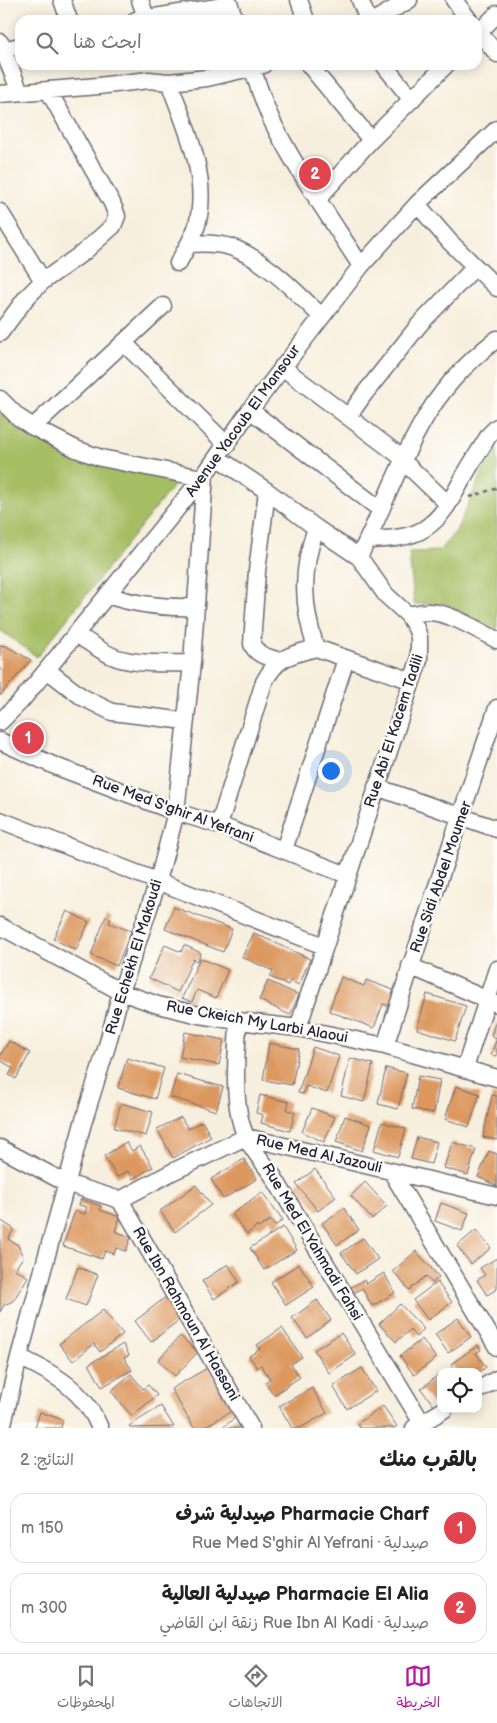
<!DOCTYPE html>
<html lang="ar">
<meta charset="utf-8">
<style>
body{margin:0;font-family:"Balsamiq Sans","Playpen Sans Arabic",sans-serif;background:#f2f2f2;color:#222;direction:rtl}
.controls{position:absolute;right:15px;bottom:15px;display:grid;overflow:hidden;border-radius:10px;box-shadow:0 2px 12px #0003}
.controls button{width:45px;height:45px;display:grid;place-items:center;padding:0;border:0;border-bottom:1px solid #e0e0e0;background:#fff;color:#222;font:25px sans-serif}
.you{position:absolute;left:330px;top:770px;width:18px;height:18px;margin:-12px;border:4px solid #fff;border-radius:50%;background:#1a73e8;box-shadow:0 0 0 8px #1a73e833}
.badge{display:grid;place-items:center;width:32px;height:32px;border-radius:50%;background:#b5179e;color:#fff;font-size:16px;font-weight:700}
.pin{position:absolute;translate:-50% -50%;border:2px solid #fff;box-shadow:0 1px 5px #0006}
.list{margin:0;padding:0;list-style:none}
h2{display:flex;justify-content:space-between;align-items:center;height:65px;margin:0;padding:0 20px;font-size:21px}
h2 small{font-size:16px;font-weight:400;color:#767676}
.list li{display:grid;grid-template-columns:32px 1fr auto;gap:15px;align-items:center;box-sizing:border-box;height:70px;margin:0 10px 10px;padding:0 10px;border:1px solid #e0e0e0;border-radius:15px}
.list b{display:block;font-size:19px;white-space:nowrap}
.list p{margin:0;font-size:16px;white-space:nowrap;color:#767676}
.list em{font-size:16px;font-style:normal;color:#767676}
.icon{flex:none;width:28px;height:28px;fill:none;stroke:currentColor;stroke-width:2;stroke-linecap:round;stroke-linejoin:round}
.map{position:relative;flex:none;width:497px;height:1428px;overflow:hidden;direction:ltr}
.search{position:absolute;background:#fff;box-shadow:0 2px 12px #0003;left:15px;right:15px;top:15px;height:55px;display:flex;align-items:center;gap:12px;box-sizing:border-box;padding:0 18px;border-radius:15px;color:#767676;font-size:19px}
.sheet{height:225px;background:#fff}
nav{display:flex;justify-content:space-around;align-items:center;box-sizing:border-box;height:70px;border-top:1px solid #e0e0e0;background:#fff;font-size:14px;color:#767676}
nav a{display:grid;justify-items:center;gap:2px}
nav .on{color:#b5179e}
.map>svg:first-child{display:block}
</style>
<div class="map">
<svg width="497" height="1428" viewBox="0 0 497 1428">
<rect width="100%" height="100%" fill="#fdfcf7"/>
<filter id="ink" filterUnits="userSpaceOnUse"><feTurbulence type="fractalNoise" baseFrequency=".02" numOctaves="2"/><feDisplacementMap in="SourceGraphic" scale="10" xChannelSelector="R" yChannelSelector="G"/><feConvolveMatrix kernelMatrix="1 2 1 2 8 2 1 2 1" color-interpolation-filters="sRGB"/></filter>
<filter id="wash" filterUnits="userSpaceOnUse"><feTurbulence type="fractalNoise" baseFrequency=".0096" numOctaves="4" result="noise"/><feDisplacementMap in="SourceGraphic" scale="20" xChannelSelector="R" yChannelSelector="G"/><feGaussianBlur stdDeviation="1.12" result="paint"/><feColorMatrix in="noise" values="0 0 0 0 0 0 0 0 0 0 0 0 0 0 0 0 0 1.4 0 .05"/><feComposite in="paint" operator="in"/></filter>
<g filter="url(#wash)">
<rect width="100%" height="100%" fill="#f7efdd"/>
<path fill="#a5be64" stroke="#647050" d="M0,396l57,51 120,34 -140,176 -37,-27z
M497,449v181l-52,-26h-31l-5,-52 30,-1 17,-20 30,-67z"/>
<g id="blocks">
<path fill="#dc985f" d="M0,645l6,1 25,14 -31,36z
M174,907l58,22 -9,23 -58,-23z
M67,911l22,11 -13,28 -23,-11z
M106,916l5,3 -2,4 22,8 -14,35 -26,-11z
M254,933l56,26 -11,26 -9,-4 -2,4 -18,-8 3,-6 -31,-14z
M165,945l16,7 3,-7 17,8 -4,8 -4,-2 -15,33 -29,-14z
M200,958l28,12 -12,28 -19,-8 -5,12 -10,-4z
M341,977l23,9 2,-6 30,11 -6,15 -7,-2 -9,24 -45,-17z
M268,981l31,14 -9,20 -31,-15z
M427,994l39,12 -11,35 -38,-12z
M497,1017v21l-6,-2z
M185,1032l39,8 -5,25 -39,-8z
M497,1038v18l-6,-1z
M9,1041l21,12 -14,26 -7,-4 4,-7 -13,-8v-4z
M269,1043l30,6 -7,36 -29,-5z
M313,1047l26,9 -12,37 -21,-7 -3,8 -5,-1z
M127,1058l37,10 -9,31 -37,-11z
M350,1058l23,6 -9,38 -23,-6z
M386,1068l21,5 -9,36 -20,-5z
M177,1074l46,13 -7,24 -46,-14z
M418,1076l22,4 -6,33 -22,-4z
M456,1086l24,8 -11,33 -24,-8z
M260,1095l29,7 -2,8 8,2 -5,19 -29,-8 2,-8 -7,-2z
M492,1095l5,1v44l-14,-3z
M121,1103l32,9 -7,24 -32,-8z
M312,1108l23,9 -11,25 -22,-10z
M345,1116l26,9 -9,26 -26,-9z
M181,1117l7,12 14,-8 9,16 -38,21 -16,-29z
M382,1122l24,7 -8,28 -24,-7z
M417,1137l20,5 -6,22 -20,-5z
M126,1142l6,9 8,-5 13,21 -20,12 -5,-8 -11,6 -13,-21z
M452,1142l24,7 -8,26 -24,-7z
M489,1151l8,3v32l-19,-9z
M244,1159l13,20 -34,20 -12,-20z
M315,1169l21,28 -18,14 -22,-27z
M365,1182l22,24 -15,13 -21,-23z
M196,1185l15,20 -36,27 -15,-21z
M262,1192l21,28 -8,6 -5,-6 -11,8 -2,-2 -10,8 -15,-20z
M81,1199l20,7 -1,4 20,7 -5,14 16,6 -5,14 -10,-3 -2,6 -9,-3 -3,8 -39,-13 12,-35 10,3 2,-7 -8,-2z
M441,1203l28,10 -7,18 -27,-10z
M344,1208l15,22 -22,15 -15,-22z
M0,1220l14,9 -6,10 10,6 5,12 -8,12 13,8 -15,24 -9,4 -4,7z
M283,1227l14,23 -33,20 -14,-22z
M476,1230l15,18 -20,16 -14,-18z
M363,1238l15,21 -22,15 -15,-21z
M416,1251l23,26 -7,6 -6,-7 -17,14 -16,-19z
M497,1258v31l-10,6 -10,-15 8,-5 -5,-7z
M228,1264l11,18 -25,17 -12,-18z
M299,1264l15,23 -28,18 -15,-23z
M78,1267l20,8 -12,31 -20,-7z
M384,1273l11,20 -23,13 -10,-18 -8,5 -3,-6 13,-7 2,4z
M437,1282l15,20 -24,18 -15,-20z
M167,1296l16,21 -32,25 -16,-21z
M317,1300l14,20 -24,18 -15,-20z
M400,1304l24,25 -8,8 -6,-7 -14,12 -17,-18z
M103,1310l20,24 -23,18 -6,-8 -21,17 -14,-17z
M458,1318l13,19 -23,16 -13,-19z
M282,1328l20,29 -11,7 9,13 -26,18 -9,-13 5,-3 -9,-14 -4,3 -8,-12 11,-7 -3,-4z
M341,1333l15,22 -27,18 -15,-23z
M180,1336l18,16 -23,24 -17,-16z
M422,1339l14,19 -22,17 -14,-19z
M123,1344l6,11 -5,3 8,12 -30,17 -13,-23z
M478,1345l3,5 -5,3 10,14 -7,5h-22l-6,-8z
M209,1367l25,43 -32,18h-8l-23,-39z
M362,1368l14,23 -29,18 -14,-23z
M131,1374l12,15 5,-4 9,10 -25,21 -21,-25z
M438,1375l3,3v24l-6,5 -14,-18z
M312,1388l15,25 -27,15h-8l-13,-22z
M161,1406l13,21 -43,1 -2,-2z
M383,1406l14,20 -3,2h-34l-3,-4z
M40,1412l23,8 -2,8h-26z
M237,1416l6,12h-21z"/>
</g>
</g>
<g filter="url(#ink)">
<use href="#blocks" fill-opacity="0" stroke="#6d6a74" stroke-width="1"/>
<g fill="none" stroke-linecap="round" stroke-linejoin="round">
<g stroke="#6d6a74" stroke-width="19">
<path id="minor" d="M62,0l7,20
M140,0l7,20
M228,0l7,20
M299,0l7,20
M360,0l8,20
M454,0l15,20
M136,20l94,-15
M375,20l34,-20
M477,30l20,24
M477,34l20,-20
M0,42l20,50
M2,50l18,-4
M251,65c8,22 14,44 25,64 25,48 56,92 85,137
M309,65l62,75
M384,65l28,35
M169,82c16,44 41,95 28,143 -4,13 -12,26 -19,38
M0,94l98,-8 51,-6 20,2 38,-4 56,-13
M317,200l54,-60 75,-75
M417,204l33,38 47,46
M0,212l43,69
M189,244c13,-1 28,-1 42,3 35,13 64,44 91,70
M0,333l26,-35 17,-17 41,-29 29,-26 4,-10 -5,-13 -64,-113
M124,343l103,102
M282,367l122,92
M0,399l18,18 15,10 43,22 25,9 101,20
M250,410l131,100
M348,417l17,-24 54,-68 56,-58
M33,427l130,-121
M218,458l49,33 49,37 43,29 27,38 22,20 8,13 3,9v23l-121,368
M403,461l45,43
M267,491l-10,80 -5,73c4,11 16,13 27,17
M368,540c17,-1 40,-1 56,-11 21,-13 31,-37 43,-58 7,-12 15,-24 22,-36l8,-8
M359,557c22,-43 38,-90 62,-132 18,-33 46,-63 76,-86
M107,595c29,10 58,13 89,12
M408,615c6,-1 13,-3 19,-3 21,-1 52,19 70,28
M76,634c13,8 26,19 41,24 23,7 51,5 75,5
M316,648c-14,-42 -15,-78 0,-120
M47,670l35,27 30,15 74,9
M0,722l21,-21 20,-24 164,-203 45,-64 111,-144 56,-62 80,-75
M0,741l55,25 121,46 43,13 128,50
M376,787l121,42
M0,820l324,126
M219,825l45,-143c14,-26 26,-27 52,-34l96,33
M284,850l62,-191
M0,926l121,66 37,13 41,10 39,6 60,7 87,18 112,32
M410,966l87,38
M238,1021c-1,35 -7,84 8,116 7,14 18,26 27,39l149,247
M385,1046l49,-151 63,-187
M465,1068l32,-99
M0,1148l66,35 54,17 52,-28 74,-35 251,59
M391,1171l106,176
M120,1200l131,228
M19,1357c36,17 65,33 81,71
M478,1390l19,-11
M2,1428l17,-71 64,-234 24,-77 14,-54 37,-111 18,-69 16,-149 13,-189
M414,1428l31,-19"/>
</g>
<path stroke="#6d6a74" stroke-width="2.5" stroke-dasharray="4 4" stroke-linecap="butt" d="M470,497l27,-9"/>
<use href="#minor" stroke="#fff" stroke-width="16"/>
</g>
</g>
<g text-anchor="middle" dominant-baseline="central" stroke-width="5" stroke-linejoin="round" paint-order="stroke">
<g font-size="15" fill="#22223b" stroke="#fdfcf7">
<text transform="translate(243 421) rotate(-54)">Avenue Yacoub El Mansour</text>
<text transform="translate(394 731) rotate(-72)">Rue Abi El Kacem Tadili</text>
<text transform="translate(173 809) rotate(20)">Rue Med S'ghir Al Yefrani</text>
<text transform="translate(441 877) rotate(-71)">Rue Sidi Abdel Moumer</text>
<text transform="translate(134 957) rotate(-73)">Rue Echekh El Makoudi</text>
<text transform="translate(257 1022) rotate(10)">Rue Ckeich My Larbi Alaoui</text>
<text transform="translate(319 1154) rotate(13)">Rue Med Al Jazouli</text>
<text transform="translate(312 1242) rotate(59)">Rue Med El Yahmadi Fahsi</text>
<text transform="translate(186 1314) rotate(60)">Rue Ibn Rahmoun Al Hassani</text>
</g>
</g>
</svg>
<div class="controls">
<button><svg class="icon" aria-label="locate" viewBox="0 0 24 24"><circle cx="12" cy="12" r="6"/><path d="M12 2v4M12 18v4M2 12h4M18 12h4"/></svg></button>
</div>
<div class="you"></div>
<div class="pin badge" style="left:28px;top:738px;background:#e0444e">1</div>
<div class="pin badge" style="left:315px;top:174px;background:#e0444e">2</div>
<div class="search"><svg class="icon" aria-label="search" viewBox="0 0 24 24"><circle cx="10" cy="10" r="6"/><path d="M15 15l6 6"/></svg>ابحث هنا</div>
</div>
<section class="sheet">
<h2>بالقرب منك<small>النتائج: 2</small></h2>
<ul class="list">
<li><span class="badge" style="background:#e0444e">1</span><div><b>Pharmacie Charf صيدلية شرف</b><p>صيدلية · Rue Med S'ghir Al Yefrani</p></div><em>150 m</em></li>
<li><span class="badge" style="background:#e0444e">2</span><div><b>Pharmacie El Alia صيدلية العالية</b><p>صيدلية · Rue Ibn Al Kadi زنقة ابن القاضي</p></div><em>300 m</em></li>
</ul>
</section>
<nav>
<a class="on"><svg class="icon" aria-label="map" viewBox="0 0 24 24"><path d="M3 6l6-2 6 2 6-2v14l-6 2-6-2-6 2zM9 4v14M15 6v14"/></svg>الخريطة</a>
<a><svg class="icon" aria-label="directions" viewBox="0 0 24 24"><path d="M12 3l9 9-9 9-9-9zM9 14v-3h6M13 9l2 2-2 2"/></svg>الاتجاهات</a>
<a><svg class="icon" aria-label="saved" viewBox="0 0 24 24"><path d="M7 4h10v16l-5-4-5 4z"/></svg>المحفوظات</a>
</nav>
